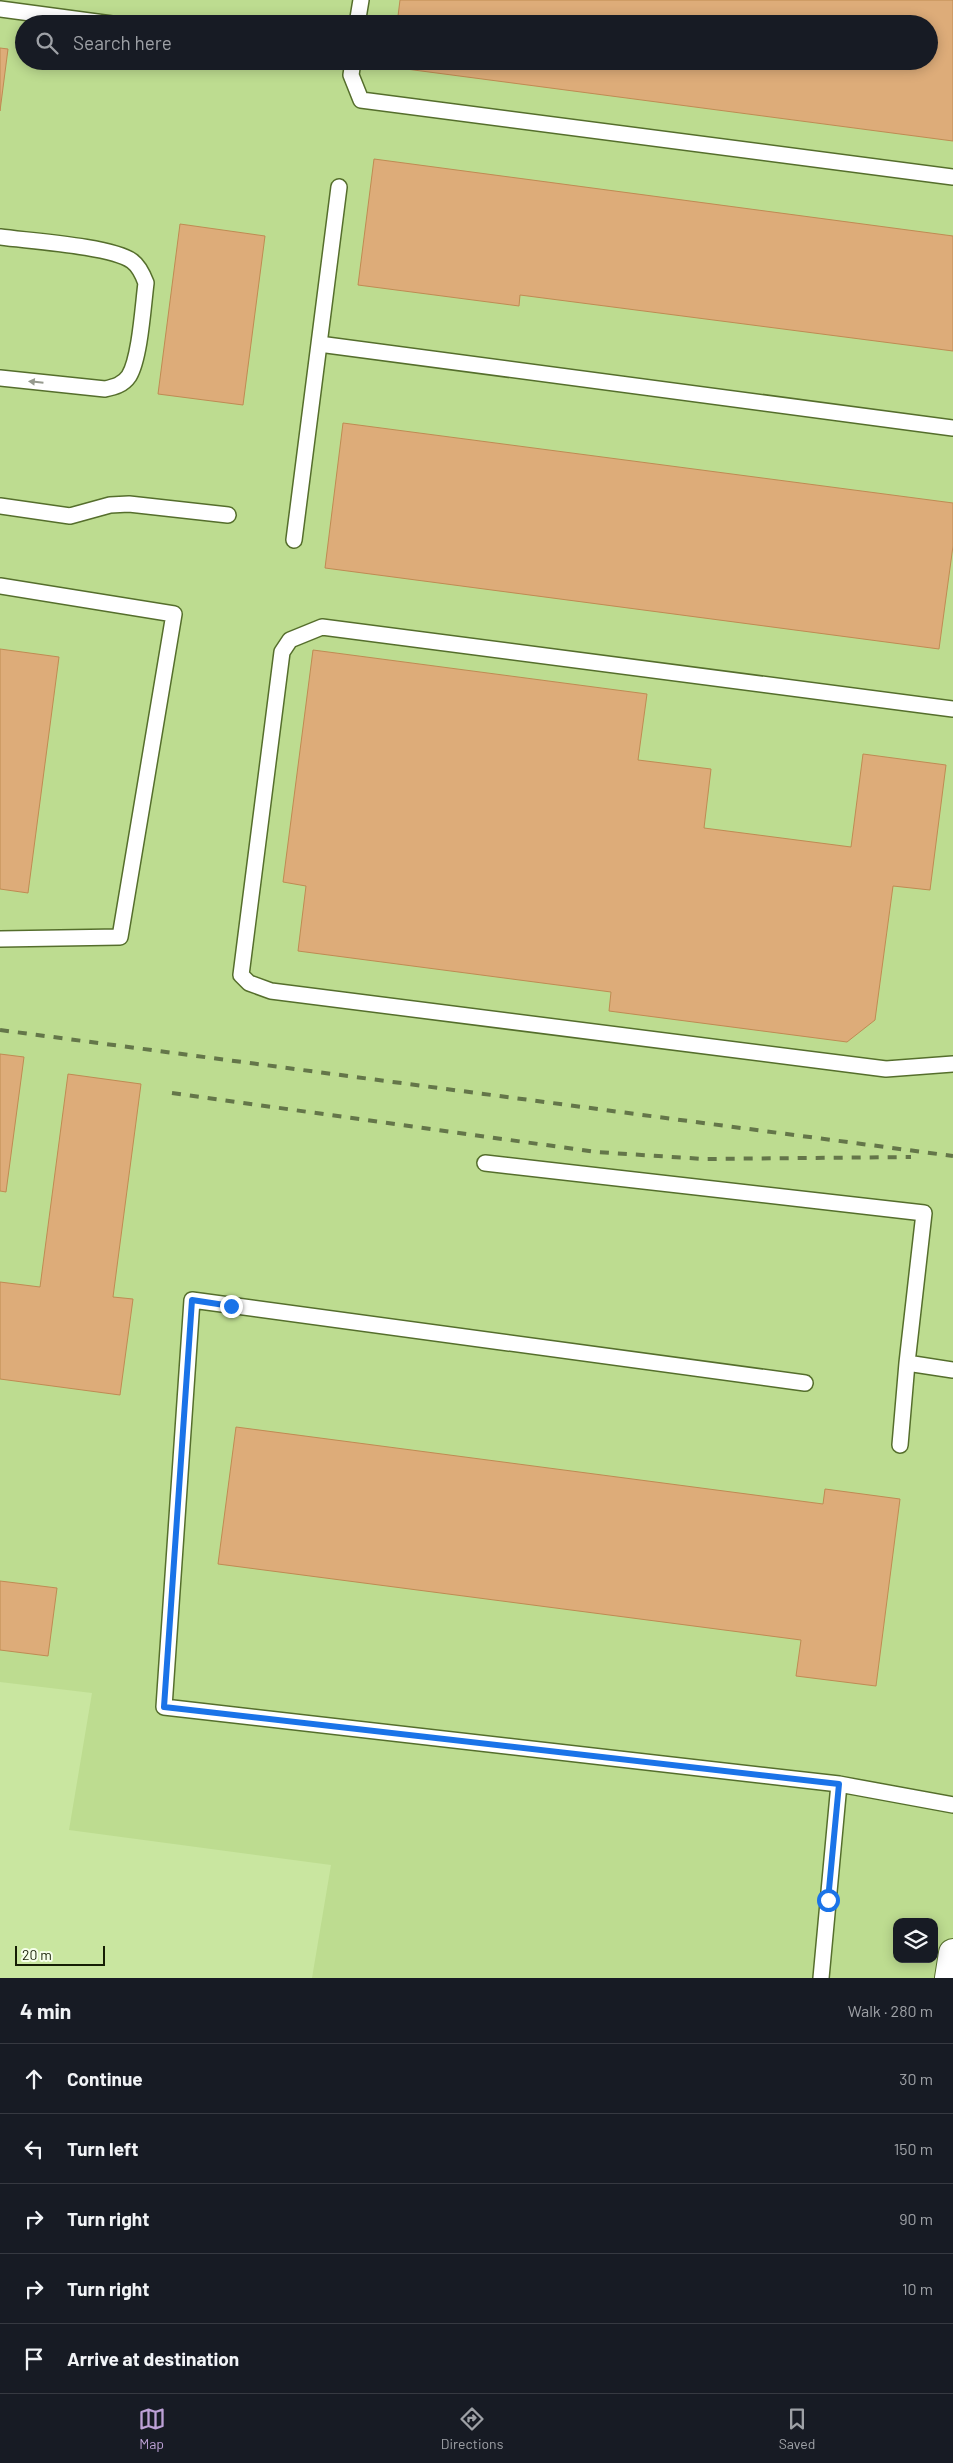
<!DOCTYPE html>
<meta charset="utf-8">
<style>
body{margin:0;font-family:Barlow,sans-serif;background:#242831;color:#f1f3f6}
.controls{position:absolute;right:15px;bottom:15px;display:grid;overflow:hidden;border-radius:10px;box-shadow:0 2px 12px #0003}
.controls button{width:45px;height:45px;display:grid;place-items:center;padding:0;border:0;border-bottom:1px solid #363941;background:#171b24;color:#f1f3f6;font:25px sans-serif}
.scale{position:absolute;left:15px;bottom:12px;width:90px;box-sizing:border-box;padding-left:5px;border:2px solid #151e04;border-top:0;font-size:14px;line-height:18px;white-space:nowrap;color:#151e04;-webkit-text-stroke:4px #f6ffea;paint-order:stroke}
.stop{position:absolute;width:15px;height:15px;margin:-11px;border:4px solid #1a73e8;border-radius:50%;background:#fff}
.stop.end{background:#1a73e8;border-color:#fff;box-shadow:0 1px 5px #0008}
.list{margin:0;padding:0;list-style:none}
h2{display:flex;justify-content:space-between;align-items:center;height:65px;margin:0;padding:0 20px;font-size:21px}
h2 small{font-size:16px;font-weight:400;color:#9ea1a6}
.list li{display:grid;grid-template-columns:32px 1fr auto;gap:15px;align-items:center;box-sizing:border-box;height:70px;padding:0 20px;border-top:1px solid #363941}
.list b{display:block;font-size:19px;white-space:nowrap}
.list em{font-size:16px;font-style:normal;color:#9ea1a6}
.icon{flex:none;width:28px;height:28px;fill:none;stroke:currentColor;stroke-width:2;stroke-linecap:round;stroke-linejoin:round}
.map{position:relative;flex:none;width:953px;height:1978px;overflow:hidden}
.search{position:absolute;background:#171b24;box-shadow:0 2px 12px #0003;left:15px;right:15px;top:15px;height:55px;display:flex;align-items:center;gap:12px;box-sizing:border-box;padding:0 18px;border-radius:28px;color:#9ea1a6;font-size:19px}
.sheet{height:415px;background:#171b24}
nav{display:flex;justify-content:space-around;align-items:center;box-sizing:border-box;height:70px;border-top:1px solid #363941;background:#171b24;font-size:14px;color:#9ea1a6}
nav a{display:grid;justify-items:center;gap:2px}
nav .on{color:#bda1d6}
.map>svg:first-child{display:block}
</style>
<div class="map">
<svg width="953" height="1978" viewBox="0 0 953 1978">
<rect width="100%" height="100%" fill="#c9e6a0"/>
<path fill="#bddc90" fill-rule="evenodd" d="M0,0h953v1978h-641l19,-113 -262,-35 23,-137 -92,-11zM24,24h905v37h-905zM897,1922h37v37h-37z"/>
<path fill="#ddac79" stroke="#bf8b53" d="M400,0h553v141l-562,-74 1,-6h537v-37h-532z
M0,48l8,1 -8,62z
M374,159l579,77v115l-433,-56 -1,11 -161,-21z
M180,224l85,12 -22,169 -85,-11z
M343,423l610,80v43l-14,103 -614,-81z
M0,649l59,8 -31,236 -28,-4z
M313,650l334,44 -9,66 73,9 -7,59 147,19 12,-93 83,11 -16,125 -37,-4 -18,134 -28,22 -238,-31 2,-19 -313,-41 8,-65 -23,-4z
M0,1054l24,3 -18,135 -6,-1z
M68,1074l73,10 -28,213 20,2 -13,96 -120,-16v-97l40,5z
M236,1427l587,77 2,-15 75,10 -24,187 -80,-10 5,-36 -583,-76z
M0,1581l57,7 -9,68 -48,-6z"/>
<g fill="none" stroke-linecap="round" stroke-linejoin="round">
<g stroke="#556e2c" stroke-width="18">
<path id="service" d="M0,9l112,15
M357,24l4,-24
M353,61l-2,14 10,25 592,77
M0,237c29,4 111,9 132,24 7,5 11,14 14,22 -3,23 -6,75 -17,93 -6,9 -15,11 -24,13l-105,-11
M319,344l20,-157
M0,506l70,10 40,-11 19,-1 99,11
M294,540l25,-196 634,84
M0,586l174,28 -54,323 -120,2
M953,709l-631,-82 -32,13 -8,12 -41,323 8,8 22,8 615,78 67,-5
M485,1163l439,50 -17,150
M805,1383l-613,-83 -28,407 675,77
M900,1445l7,-82 46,7
M821,1978l18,-194 114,21"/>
</g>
<g stroke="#556e2c" stroke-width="30">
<path id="tertiary" d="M949,1978l4,-25"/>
</g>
<use href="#service" stroke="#fff" stroke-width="15"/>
<use href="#tertiary" stroke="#fff" stroke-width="28"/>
<path stroke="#647649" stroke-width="4" stroke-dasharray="9 9" stroke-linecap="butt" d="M0,1030l953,126
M172,1093l424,59 108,7 207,-2"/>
</g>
<defs><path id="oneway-solid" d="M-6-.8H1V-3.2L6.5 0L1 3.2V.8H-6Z" transform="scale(1.25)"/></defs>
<use fill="#969a8e" href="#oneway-solid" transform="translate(36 382) rotate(-174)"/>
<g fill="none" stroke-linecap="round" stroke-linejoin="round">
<path stroke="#1a73e8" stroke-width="6" d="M231,1306l-39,-6 -28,407 675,77 -11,116"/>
</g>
</svg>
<div class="controls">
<button><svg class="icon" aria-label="layers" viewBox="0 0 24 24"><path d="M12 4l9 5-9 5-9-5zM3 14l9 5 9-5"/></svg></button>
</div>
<div class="scale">20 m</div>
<div class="stop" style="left:828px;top:1900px"></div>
<div class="stop end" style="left:231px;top:1306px"></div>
<div class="search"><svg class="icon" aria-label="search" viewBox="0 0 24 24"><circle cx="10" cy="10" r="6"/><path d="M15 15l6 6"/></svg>Search here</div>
</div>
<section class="sheet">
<h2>4 min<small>Walk · 280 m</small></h2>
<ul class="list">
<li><svg class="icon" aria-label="ahead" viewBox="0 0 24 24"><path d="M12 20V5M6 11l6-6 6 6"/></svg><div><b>Continue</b></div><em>30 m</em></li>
<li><svg class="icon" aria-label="left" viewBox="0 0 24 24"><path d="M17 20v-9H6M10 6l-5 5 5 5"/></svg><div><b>Turn left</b></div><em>150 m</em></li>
<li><svg class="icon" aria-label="right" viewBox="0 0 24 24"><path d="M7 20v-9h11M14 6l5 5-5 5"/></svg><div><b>Turn right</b></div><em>90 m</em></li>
<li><svg class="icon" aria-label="right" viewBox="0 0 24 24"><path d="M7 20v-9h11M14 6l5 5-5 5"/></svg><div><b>Turn right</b></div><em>10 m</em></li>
<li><svg class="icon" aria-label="arrive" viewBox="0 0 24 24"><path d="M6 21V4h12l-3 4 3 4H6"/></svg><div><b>Arrive at destination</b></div></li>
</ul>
</section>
<nav>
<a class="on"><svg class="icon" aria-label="map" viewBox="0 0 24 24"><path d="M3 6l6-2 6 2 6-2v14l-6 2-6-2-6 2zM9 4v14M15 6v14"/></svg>Map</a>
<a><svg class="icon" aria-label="directions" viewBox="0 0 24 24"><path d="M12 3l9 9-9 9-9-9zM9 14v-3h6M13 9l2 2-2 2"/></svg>Directions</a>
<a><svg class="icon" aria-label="saved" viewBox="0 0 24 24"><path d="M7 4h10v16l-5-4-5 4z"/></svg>Saved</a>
</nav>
